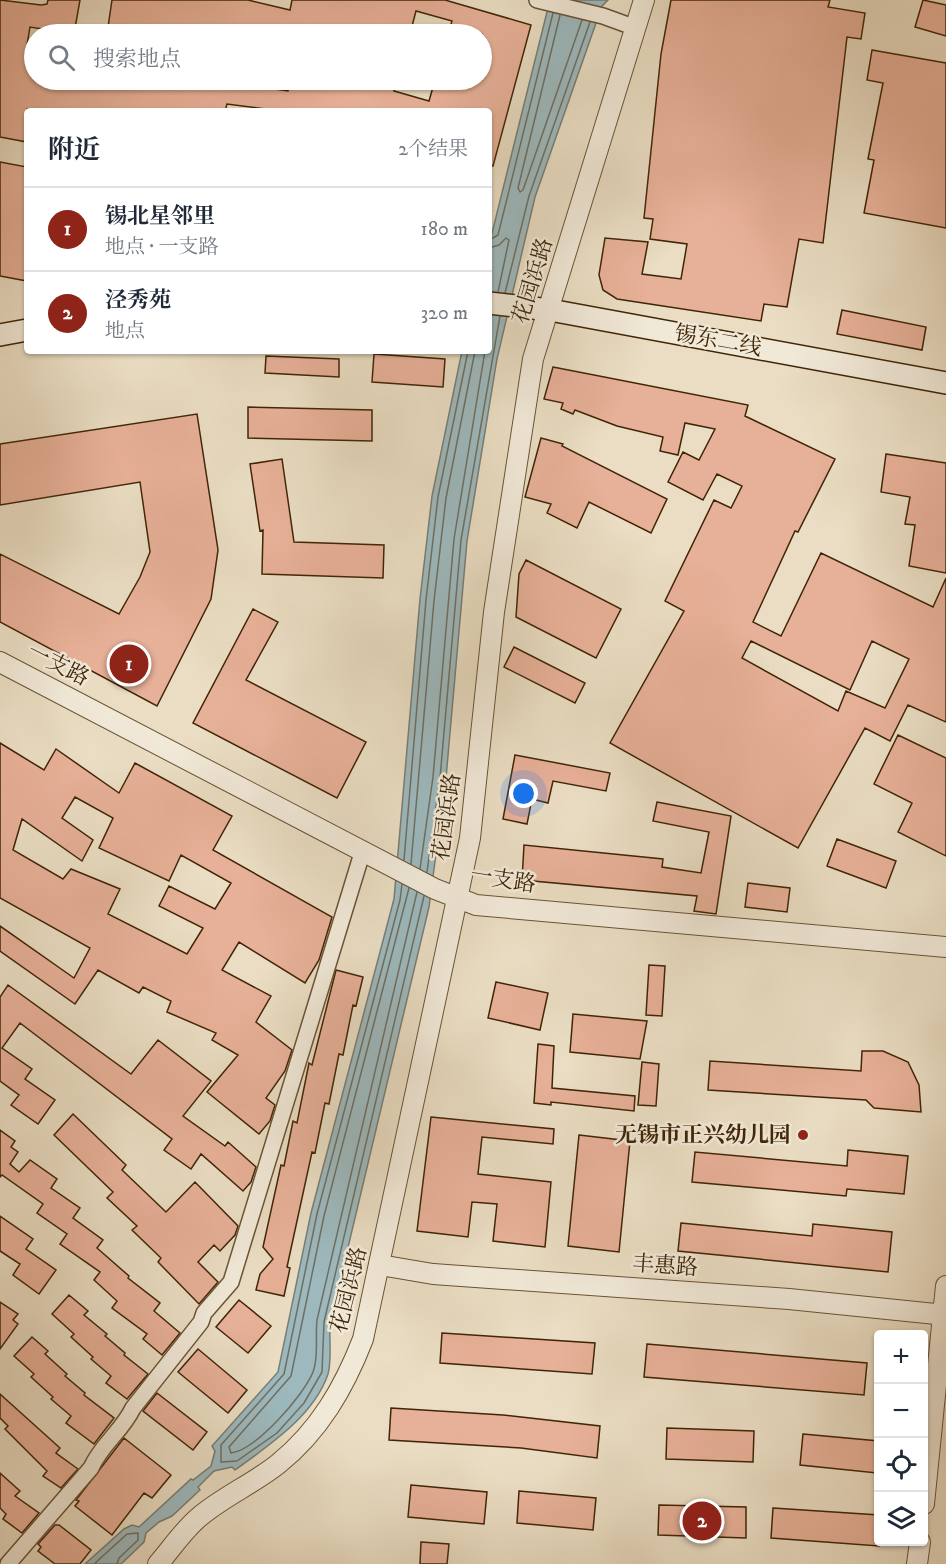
<!DOCTYPE html>
<html lang="zh">
<meta charset="utf-8">
<style>
body{margin:0;font-family:"IM FELL DW Pica","Noto Serif SC",serif;background:#f6f6f7;color:#1f2937}
.controls{position:absolute;right:18px;bottom:18px;display:grid;overflow:hidden;border-radius:6px;box-shadow:0 2px 4px #0004}
.controls button{width:54px;height:54px;display:grid;place-items:center;padding:0;border:0;border-bottom:2px solid #e0e1e3;background:#fff;color:#1f2937;font:30px sans-serif}
.you{position:absolute;left:524px;top:794px;width:21px;height:21px;margin:-15px;border:4px solid #fff;border-radius:50%;background:#1a73e8;box-shadow:0 0 0 9px #1a73e833}
.badge{display:grid;place-items:center;width:39px;height:39px;border-radius:50%;background:#8f2418;color:#fff;font-size:20px;font-weight:700}
.pin{position:absolute;translate:-50% -50%;border:3px solid #fff;box-shadow:0 2px 6px #0006}
.list{margin:0;padding:0;list-style:none}
h2{display:flex;justify-content:space-between;align-items:center;height:78px;margin:0;padding:0 24px;font-size:26px}
h2 small{font-size:20px;font-weight:400;color:#747a83}
.list li{display:grid;grid-template-columns:39px 1fr auto;gap:18px;align-items:center;box-sizing:border-box;height:84px;padding:0 24px;border-top:2px solid #e0e1e3}
.list b{display:block;font-size:22px;white-space:nowrap}
.list p{margin:0;font-size:20px;white-space:nowrap;color:#747a83}
.list em{font-size:20px;font-style:normal;color:#747a83}
.icon{flex:none;width:33px;height:33px;fill:none;stroke:currentColor;stroke-width:2;stroke-linecap:round;stroke-linejoin:round}
.map{position:relative;flex:none;width:946px;height:1564px;overflow:hidden}
.search{position:absolute;background:#fff;box-shadow:0 2px 4px #0004;left:24px;top:24px;width:468px;height:66px;display:flex;align-items:center;gap:15px;box-sizing:border-box;padding:0 21px;border-radius:33px;color:#747a83;font-size:22px}
.panel{position:absolute;background:#fff;box-shadow:0 2px 4px #0004;left:24px;top:108px;width:468px;height:246px;border-radius:6px}
.map>svg:first-child{display:block}
</style>
<div class="map">
<svg width="946" height="1564" viewBox="0 0 946 1564">
<rect width="100%" height="100%" fill="#eaddc3"/>
<filter id="stains"><feTurbulence type="fractalNoise" baseFrequency=".00333" numOctaves="4"/><feColorMatrix values="0 0 0 0 .2 0 0 0 0 .09 0 0 0 0 .02 0 0 0 .5 -.17"/></filter>
<radialGradient id="worn" r=".72"><stop offset=".6" stop-color="#630" stop-opacity="0"/><stop offset="1" stop-color="#630" stop-opacity=".3"/></radialGradient>
<path fill="#9db9be" stroke="#787e74" stroke-width="1.5" d="M550,0h58l-6,6 -67,191 -38,162 -30,182 -21,237 -17,129 -99,416c-1,16 2,37 -2,51 -14,42 -60,72 -93,96l-3,-3 -18,4 -16,16 2,3 -28,26 -13,6 -13,11 -2,9 -23,22h-36l39,-35 8,-4 7,2 52,-48 2,1 18,-14 4,-15 -3,-5 66,-74 33,-159 83,-314 26,-300 12,-103 30,-145h27v-106z"/>
<g fill="none" stroke-linecap="round" stroke-linejoin="round">
<path stroke="#6e6f62" stroke-width="1.5" d="M560,15l-42,173 2,4 3,-2 59,-170
M489,240l9,-5 55,-222
M489,248l10,-3 7,-7 3,2 -11,52
M505,293l24,-97 61,-174
M404,860l22,-260 12,-103 30,-146
M411,864l23,-263 12,-103 29,-147
M420,869l13,-92 21,-238 31,-188
M427,872l13,-94 21,-238 39,-224
M402,884l-2,16 -83,314 -33,160 -63,71v17l16,-1 40,-28 27,-30 18,-31 2,-50 100,-426
M409,888l-85,328 -33,160 -62,71 2,6c25,-3 73,-58 82,-81 6,-14 2,-36 4,-52l100,-428
M94,1564l33,-30 11,-1v7l-19,18 -2,6"/>
</g>
<path fill="#e7b098" stroke="#402506" stroke-width="1.5" fill-rule="evenodd" d="M0,0l41,5 6,-1 1,-4h32l-6,34 -44,-7 -4,24 8,2v27h98l15,2 1,-2h64l76,11 3,-11h106l-3,11 35,10 6,-21h47v-46h-34l4,-13 -36,-10 -6,23h-303l5,-34h136l42,10 2,-10h153l86,25 -38,141h-4v-55h-208l-54,-7 -2,7 -198,-2v33l-27,-5z
M671,0h159l-2,7 37,6 -4,26 -14,-2 -24,206 -24,-4 -12,68 -23,-3 -3,17 -144,-22 -14,-9 -4,-15 6,-37 43,4 -6,32 39,5 6,-35 -37,-5 3,-20 -9,-1 17,-164z
M923,0l23,5v31l-31,-9z
M872,50l74,13v165l-82,-15 10,-53 -6,-1 15,-76 -16,-3z
M0,162l27,5v114l-27,-5z
M842,310l84,17 -4,23 -85,-16z
M374,354l71,5 -2,28 -71,-5z
M266,356l73,3v18l-74,-4z
M553,367l195,38 -3,11 90,43 -37,73 -3,-1 -42,91 28,14 40,-83 112,54 13,-29v144l-38,-17 -18,36 -25,-13 -67,120 -188,-105 74,-132 -19,-10 49,-101 17,8 11,-22 -25,-12 -14,26 -35,-18 15,-30 16,8 16,-31 -30,-6 -7,32 -18,-4 3,-14 -46,-11 -42,-16 -2,4 -12,-5 2,-6 -19,-4zM751,641l99,49 22,-49 37,18 -24,49 -39,-17 -8,20 -96,-53z
M248,407l124,3v31l-124,-3z
M197,414l21,136 -7,49 -54,107 -157,-84v-68l119,60 21,-37 10,-25 -10,-70 -140,23v-61z
M541,438l22,6 -1,2 105,53 -16,34 -62,-31 -12,26 -30,-15 4,-9 -26,-7z
M886,454l60,9v110l-37,-7 6,-41 -10,-1 5,-27 -29,-5z
M282,459l12,83 90,3 -1,33 -121,-4 1,-44 -3,1 -10,-67z
M526,560l95,49 -25,49 -80,-41 3,-43z
M253,609l25,13 -32,58 120,62 -29,56 -144,-75z
M514,647l71,36 -10,20 -71,-36z
M898,735l48,23v98l-48,-24 14,-29 -38,-19z
M0,743l44,27 12,-21 63,44 16,-30 97,53 -19,34 119,67 -13,43 -14,23 -66,-41 -17,28 49,26 -15,26 36,28 -7,21 -19,27 9,7 -5,16 -11,13 -52,-42 31,-37 -26,-15 4,-7 -49,-21 4,-11 -28,-14 -4,6 -41,-23 -23,34 -75,-53v-25l74,52 16,-30 -90,-50zM75,797l38,21 -14,30 70,33 12,-26 50,28 -16,26 -46,-23 -10,20 44,22 -16,26 -79,-40 12,-25 -49,-20 -8,10 -50,-29 9,-31 60,42 11,-21 -31,-22z
M515,755l95,18 -4,18 -53,-10 -5,22 -16,-4 -5,25 -24,-5z
M657,802l74,14 -15,98 -22,-3 3,-15 -175,-16 2,-35 139,14 -1,8 39,6 8,-41 -56,-11z
M837,839l59,22 -10,27 -59,-22z
M748,883l42,5 -3,24 -42,-5z
M649,965l16,1 -3,50 -16,-1z
M336,970l27,7 -7,29 -3,-1 -10,50 -4,-1 -10,50 -4,-1 -10,50 -3,-1 -25,115 3,1 -6,28 -28,-6 4,-16 13,-15 -10,-12 18,-82 3,1 9,-45 4,2 12,-60 3,2z
M496,982l52,11 -8,37 -52,-12z
M8,985l123,89 27,-34 53,41 -28,35 42,30 3,-4 28,25 -5,15 -8,9 -42,-37 -10,15 -27,-19 8,-11 -152,-116 -18,25 30,21 -7,10 30,21 -17,24 -27,-19 8,-10 -19,-14v-84z
M573,1014l74,7 -7,38 -70,-7z
M538,1044l16,2 -2,42 83,8 -1,15 -83,-9v3l-17,-2z
M862,1051h21l25,11 11,23 2,27 -47,-4 -8,-8 -158,-10 2,-29 151,10z
M642,1062l17,2 -3,42 -18,-1z
M73,1114l53,51 -4,5 44,42 29,-30 43,44 -3,9 -15,16 -6,-6 -16,17 20,20 -19,22 -41,-42 3,-4 -29,-28 5,-4 -30,-28 6,-6 -59,-57z
M431,1117l123,12 -1,15 -71,-7 -4,37 73,8 -6,65 -52,-6 4,-37 -25,-2 -4,35 -51,-6z
M0,1130l15,11 -4,6 7,5 -8,12 9,8 11,-12 27,19 -6,9 29,20 -7,10 30,22 -6,8 32,28 -1,2 32,25 -6,8 26,22 -18,22 -19,-16 4,-5 -35,-26 5,-7 -23,-21 6,-8 -40,-28 7,-10 -30,-21 6,-9 -41,-29 -2,2z
M579,1135l51,6 -11,111 -51,-6z
M848,1150l60,6 -4,38 -57,-5 -1,7 -154,-14 3,-30 152,14z
M0,1216l33,23 -7,10 30,21 -17,24 -26,-19 7,-11 -20,-13z
M681,1223l131,13 1,-12 79,8 -4,40 -210,-21z
M69,1295l19,16 -4,4 23,19 -2,2 20,17 -1,2 24,19 -21,25 -21,-16 5,-7 -20,-17 2,-2 -22,-20 3,-3 -22,-20z
M239,1300l32,26 -23,27 -32,-26z
M0,1302l18,12 -5,6 5,4 -18,25z
M442,1333l153,10 -3,31 -152,-11z
M32,1337l16,14 -3,3 22,20 -2,2 20,17 -1,2 30,23 -20,26 -28,-21 5,-7 -20,-17 2,-2 -22,-20 3,-3 -20,-18z
M647,1344l220,19 -3,32 -220,-18z
M198,1349l49,41 -19,23 -50,-41z
M157,1393l50,39 -14,18 -50,-39z
M0,1394l60,54 -4,5 22,16 -17,19 -18,-12 4,-5 -42,-42 3,-3 -8,-8z
M391,1408l112,7 97,11 -3,32 -76,-10 -132,-8z
M667,1428l87,3 -1,31 -87,-3z
M803,1434l76,7 -2,32 -77,-8z
M124,1438l47,37 -19,23 -8,-5 -32,42 -37,-29 4,-5 -3,-1z
M0,1473l20,18 -5,5 24,17 -17,20 -19,-14 3,-5 -6,-6z
M411,1485l76,7 -3,32 -76,-7z
M519,1491l77,7 -3,32 -76,-7z
M659,1505l87,2v31l-88,-3z
M773,1508l106,7v31l-108,-8z
M55,1525h4l32,25 -11,14h-25l-17,-13 3,-4 -3,-3z
M421,1542l28,2 -2,20h-27z"/>
<g fill="none" stroke-linecap="round" stroke-linejoin="round">
<g stroke="#6a5335" stroke-width="18">
<path id="minor" d="M537,0l66,16 33,12
M8,1564l83,-96c10,-23 31,-37 42,-60l68,-86 3,-9 27,-31 132,-432"/>
</g>
<g stroke="#6a5335" stroke-width="22">
<path id="tertiary" d="M0,662l435,227 41,16 470,42
M380,1265l53,9 356,25 157,16
M924,1504l22,-218
M158,1564c13,-15 25,-33 40,-46 24,-21 55,-34 80,-54 41,-33 66,-76 85,-125l107,-501 24,-226 39,-253 111,-359
M917,1564l3,-22"/>
</g>
<g stroke="#402506" stroke-width="24">
<path id="secondary" d="M489,303l61,7 396,73
M0,335l27,-5"/>
</g>
<use href="#minor" stroke="#f1e9d8" stroke-width="15"/>
<use href="#tertiary" stroke="#f1e9d8" stroke-width="20"/>
<use href="#secondary" stroke="#f1e9d8" stroke-width="21"/>
</g>
<circle fill="#8f2418" stroke="#f1e9d8" stroke-width="2" cx="803" cy="1135" r="6"/>
<g text-anchor="middle" dominant-baseline="central" stroke-width="5" stroke-linejoin="round" paint-order="stroke">
<g font-size="22" fill="#402506" stroke="#f1e9d8">
<text transform="translate(533 281) rotate(-73)">花园浜路</text>
<text transform="translate(718 341) rotate(10)">锡东二线</text>
<text transform="translate(58 665) rotate(27)">一支路</text>
<text transform="translate(447 817) rotate(-82)">花园浜路</text>
<text transform="translate(503 880) rotate(9)">一支路</text>
<text transform="translate(665 1266) rotate(4)">丰惠路</text>
<text transform="translate(349 1290) rotate(-76)">花园浜路</text>
</g>
<g font-size="22" font-weight="bold" fill="#402506" stroke="#f1e9d8" text-anchor="end">
<text x="791" y="1135">无锡市正兴幼儿园</text>
</g>
</g>
<rect width="100%" height="100%" filter="url(#stains)"/>
<rect width="100%" height="100%" fill="url(#worn)"/>
</svg>
<div class="controls">
<button>+</button>
<button>−</button>
<button><svg class="icon" aria-label="locate" viewBox="0 0 24 24"><circle cx="12" cy="12" r="6"/><path d="M12 2v4M12 18v4M2 12h4M18 12h4"/></svg></button>
<button><svg class="icon" aria-label="layers" viewBox="0 0 24 24"><path d="M12 4l9 5-9 5-9-5zM3 14l9 5 9-5"/></svg></button>
</div>
<div class="you"></div>
<div class="pin badge" style="left:129px;top:664px">1</div>
<div class="pin badge" style="left:702px;top:1521px">2</div>
<div class="search"><svg class="icon" aria-label="search" viewBox="0 0 24 24"><circle cx="10" cy="10" r="6"/><path d="M15 15l6 6"/></svg>搜索地点</div>
<section class="panel">
<h2>附近<small>2个结果</small></h2>
<ul class="list">
<li><span class="badge">1</span><div><b>锡北星邻里</b><p>地点 · 一支路</p></div><em>180 m</em></li>
<li><span class="badge">2</span><div><b>泾秀苑</b><p>地点</p></div><em>320 m</em></li>
</ul>
</section>
</div>
